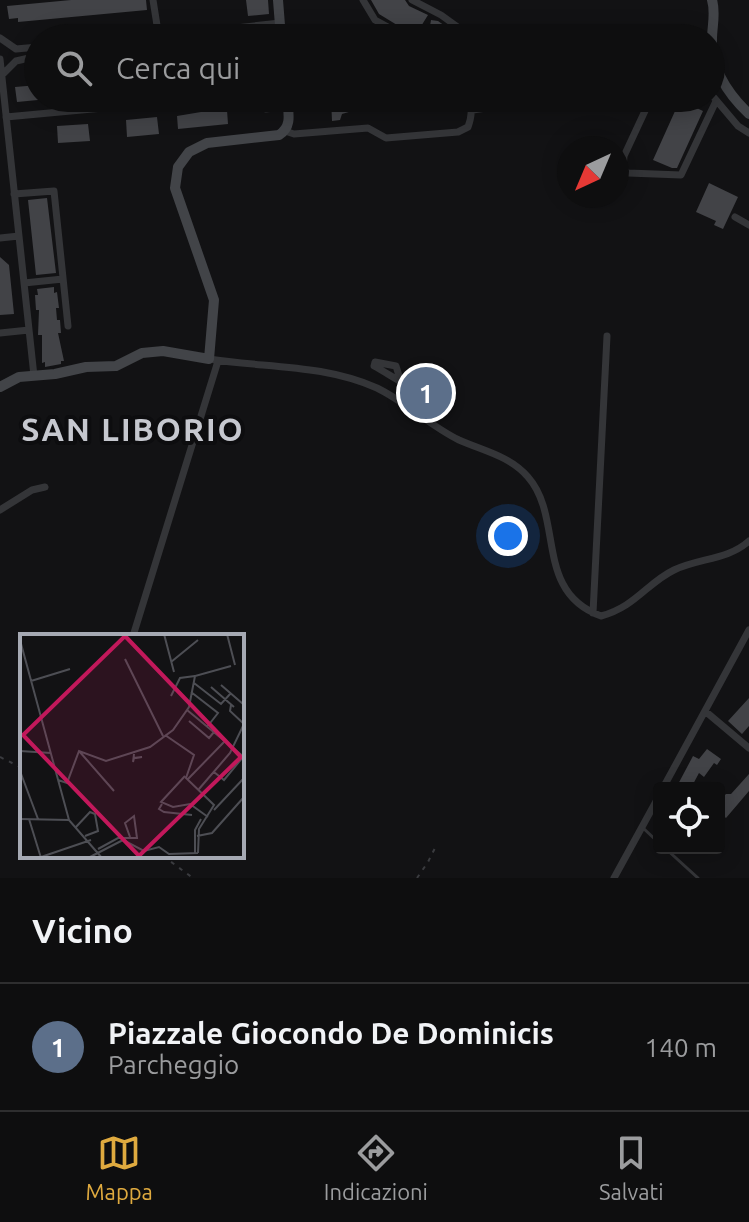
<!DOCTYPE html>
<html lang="it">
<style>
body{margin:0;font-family:Ubuntu,sans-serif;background:#171718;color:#f1f3f6}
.controls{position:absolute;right:24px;bottom:24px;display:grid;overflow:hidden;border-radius:8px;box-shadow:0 4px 20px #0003}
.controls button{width:72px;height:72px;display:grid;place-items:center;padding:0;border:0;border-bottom:2px solid #2e2e2f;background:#0e0e0f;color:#f1f3f6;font:40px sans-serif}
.compass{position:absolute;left:557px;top:136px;width:72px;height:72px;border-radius:50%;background:#0e0e0f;box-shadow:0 4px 20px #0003;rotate:224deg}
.you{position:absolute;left:508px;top:536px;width:28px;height:28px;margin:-20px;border:6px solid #fff;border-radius:50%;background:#1a73e8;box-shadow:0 0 0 12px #1a73e833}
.badge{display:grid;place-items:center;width:52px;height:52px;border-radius:50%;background:#dfaa3f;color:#fff;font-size:26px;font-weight:700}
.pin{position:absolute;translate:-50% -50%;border:4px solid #fff;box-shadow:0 2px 8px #0006}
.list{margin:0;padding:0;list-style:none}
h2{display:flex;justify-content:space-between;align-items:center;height:104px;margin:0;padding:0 32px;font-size:34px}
h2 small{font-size:26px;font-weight:400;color:#9b9c9e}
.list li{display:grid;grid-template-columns:52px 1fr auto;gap:24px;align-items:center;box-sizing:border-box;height:128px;padding:0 32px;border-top:2px solid #2e2e2f}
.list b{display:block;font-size:30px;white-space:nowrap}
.list p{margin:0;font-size:26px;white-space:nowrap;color:#9b9c9e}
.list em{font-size:26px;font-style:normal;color:#9b9c9e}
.icon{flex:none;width:44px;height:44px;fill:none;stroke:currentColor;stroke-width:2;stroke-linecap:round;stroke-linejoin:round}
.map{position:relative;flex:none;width:749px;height:878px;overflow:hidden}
.search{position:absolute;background:#0e0e0f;box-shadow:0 4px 20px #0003;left:24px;right:24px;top:24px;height:88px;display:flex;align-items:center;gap:20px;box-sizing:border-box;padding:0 28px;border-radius:44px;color:#9b9c9e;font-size:30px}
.sheet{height:232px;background:#0e0e0f}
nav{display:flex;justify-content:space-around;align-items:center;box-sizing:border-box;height:112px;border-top:2px solid #2e2e2f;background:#0e0e0f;font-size:22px;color:#9b9c9e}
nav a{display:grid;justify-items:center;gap:4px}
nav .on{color:#dfaa3f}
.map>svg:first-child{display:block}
</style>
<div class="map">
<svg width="749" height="878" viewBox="0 0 749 878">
<rect width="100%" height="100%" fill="#121214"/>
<path fill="#424347" d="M71,0h75l1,10 -129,12v-4l-9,1 -2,-13z
M246,0h22l1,14 -21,2z
M371,0h34l4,6 19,9 -13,21 -36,-22z
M431,20l7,1 24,17h-34z
M38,85v15l-21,2 -2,-15z
M331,98h82l-8,7 -46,4 -17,5 -2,6 -8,1z
M680,100l23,11 -26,57h-5l-19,-8z
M219,109v2l8,-1 1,14 -50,5 -1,-13z
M157,117l2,17 -32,3 -1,-17z
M88,124l2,17 -32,2 -1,-17z
M709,183l29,14 -15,32 -9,-4 2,-4 -20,-9z
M47,198l9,75 -20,2 -8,-75z
M0,257l9,8 5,49 -14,1z
M54,287v6l3,-1 2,16h-3l1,12h3l1,13h-3l6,28h-3v3l-16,3v-5l-3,1v-28h-4l1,-25h-3l-1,-15h3l-1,-6z
M749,698v28l-7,8 -14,-13z
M707,749l14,10 -4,6 -3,-2 -10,14 -5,-4 -8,15h-15l17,-32 6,3z
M749,774v17l-23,27 -7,-6v-11l7,-7h5z"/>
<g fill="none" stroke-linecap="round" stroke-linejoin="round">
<path stroke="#3a3b3f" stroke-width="2" stroke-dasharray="4 6" stroke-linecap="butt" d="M0,757l22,11
M163,856l30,22
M417,878l11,-16 9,-18"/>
<path stroke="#343538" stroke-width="3" d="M642,827l17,16
M665,848l33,30"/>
<path stroke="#343538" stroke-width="7" d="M153,0l6,38
M363,0l12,20 33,18
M412,0l29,15 32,23
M0,38l16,11 22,-2
M144,38l136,-15
M226,38l55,-5
M0,59l34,317
M1,76l15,-15 22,-5
M711,94l27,32 11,7
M241,98l25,11 22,-3
M651,98l-27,58 -1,13 5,4 53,2 35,-74
M473,110l26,-4 5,-8
M6,117l205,-19
M285,131l9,3 74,-6 18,10 72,-6 10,-5c4,-11 4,-17 1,-29
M14,194l40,-3 14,135
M735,217l14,8
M0,238l19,-2
M24,283l39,-4
M0,333l29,-3
M209,359c57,9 114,5 168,29 29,14 53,38 82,52 25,11 51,16 69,37 36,41 6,115 73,139 34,-9 46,-33 73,-46 25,-12 54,-10 75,-29
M399,401c8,-9 19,-17 20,-28l12,1 -2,20c-13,-1 -40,-20 -55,-28l1,-4 21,4 4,13
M0,510l32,-20 13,-3
M593,613l14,-277
M133,636l85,-275
M705,711l44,37
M663,788l86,-158
M614,878l45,-82"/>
<path stroke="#424448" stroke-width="10" d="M278,0l3,38
M712,0c4,13 0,26 0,39 -1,30 16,55 37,75
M0,387l19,-10 36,-3 31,-7 30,-1 26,-13 21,-2 46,8 5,-59 -39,-112 3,-21 11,-15 18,-9 72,-8c14,-9 9,-23 8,-37"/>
</g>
<g text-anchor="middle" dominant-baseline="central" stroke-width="8" stroke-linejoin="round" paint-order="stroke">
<g font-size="32" font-weight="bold" letter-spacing="2" fill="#c6c8cf" stroke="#0d0d0f">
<text x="133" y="429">SAN LIBORIO</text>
</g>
</g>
<g transform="translate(20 634)">
<rect width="224" height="224" fill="#121214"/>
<path fill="none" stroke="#4d4e54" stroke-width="2" d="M144,0l10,38M207,0l8,31M0,6l49,180M105,25l38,77M151,28l27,-22M11,47l39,-12M174,49l27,21 10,-11M201,51l22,19M191,53l23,20M171,58l27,21 -11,14M151,62l9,-18 15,-2M167,76l57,47M169,87l20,17 5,-6M145,101l29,20 -8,23 28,27 -15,24 -1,24M0,117l31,2M59,117l35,40M114,120l-1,8 1,-4 8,-1 -6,1M0,137l18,48M194,138l10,8 19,-23M165,142l-24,26 12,5 17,-3 18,13M168,145l37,-38M38,146l9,3 12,-32 27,10 44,-14 23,-17 16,-23 6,-31 36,-10M179,155l31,-36 14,-29 -14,-13 1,-6M142,170l-3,5 5,3 28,3M194,176l30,-32M0,185l49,1 33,38M9,185l12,39M56,193l14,-15 5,2 3,17 -13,5M177,202l15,-3 32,-36M78,215l20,-11h19l-3,-22 -9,7 5,14M175,219v-23l6,-11M21,223l50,-17M68,224l35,-18 21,11 15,-4 10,7 29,-1"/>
<path fill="#c2185b" fill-opacity="0.15" stroke="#c2185b" stroke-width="4" d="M105,2l116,121 -102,99 -116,-121z"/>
<rect width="224" height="224" fill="none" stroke="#a5a9b3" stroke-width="4"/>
</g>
</svg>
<div class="controls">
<button><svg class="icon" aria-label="locate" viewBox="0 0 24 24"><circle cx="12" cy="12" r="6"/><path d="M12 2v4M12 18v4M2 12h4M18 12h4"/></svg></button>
</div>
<svg class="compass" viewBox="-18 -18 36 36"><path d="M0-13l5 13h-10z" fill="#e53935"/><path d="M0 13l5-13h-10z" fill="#9b9c9e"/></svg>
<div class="you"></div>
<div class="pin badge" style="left:426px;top:393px;background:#5c6f8a">1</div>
<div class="search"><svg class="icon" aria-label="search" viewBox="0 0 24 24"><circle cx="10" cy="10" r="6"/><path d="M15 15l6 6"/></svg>Cerca qui</div>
</div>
<section class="sheet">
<h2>Vicino<small></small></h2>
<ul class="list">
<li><span class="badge" style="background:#5c6f8a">1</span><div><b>Piazzale Giocondo De Dominicis</b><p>Parcheggio</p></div><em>140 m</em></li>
</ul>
</section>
<nav>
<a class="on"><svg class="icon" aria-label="map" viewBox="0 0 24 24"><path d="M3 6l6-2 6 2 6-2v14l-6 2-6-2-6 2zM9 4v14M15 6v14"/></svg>Mappa</a>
<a><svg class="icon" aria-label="directions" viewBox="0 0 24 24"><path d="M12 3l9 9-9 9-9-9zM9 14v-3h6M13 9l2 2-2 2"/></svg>Indicazioni</a>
<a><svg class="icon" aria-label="saved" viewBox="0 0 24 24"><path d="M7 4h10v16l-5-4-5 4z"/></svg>Salvati</a>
</nav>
